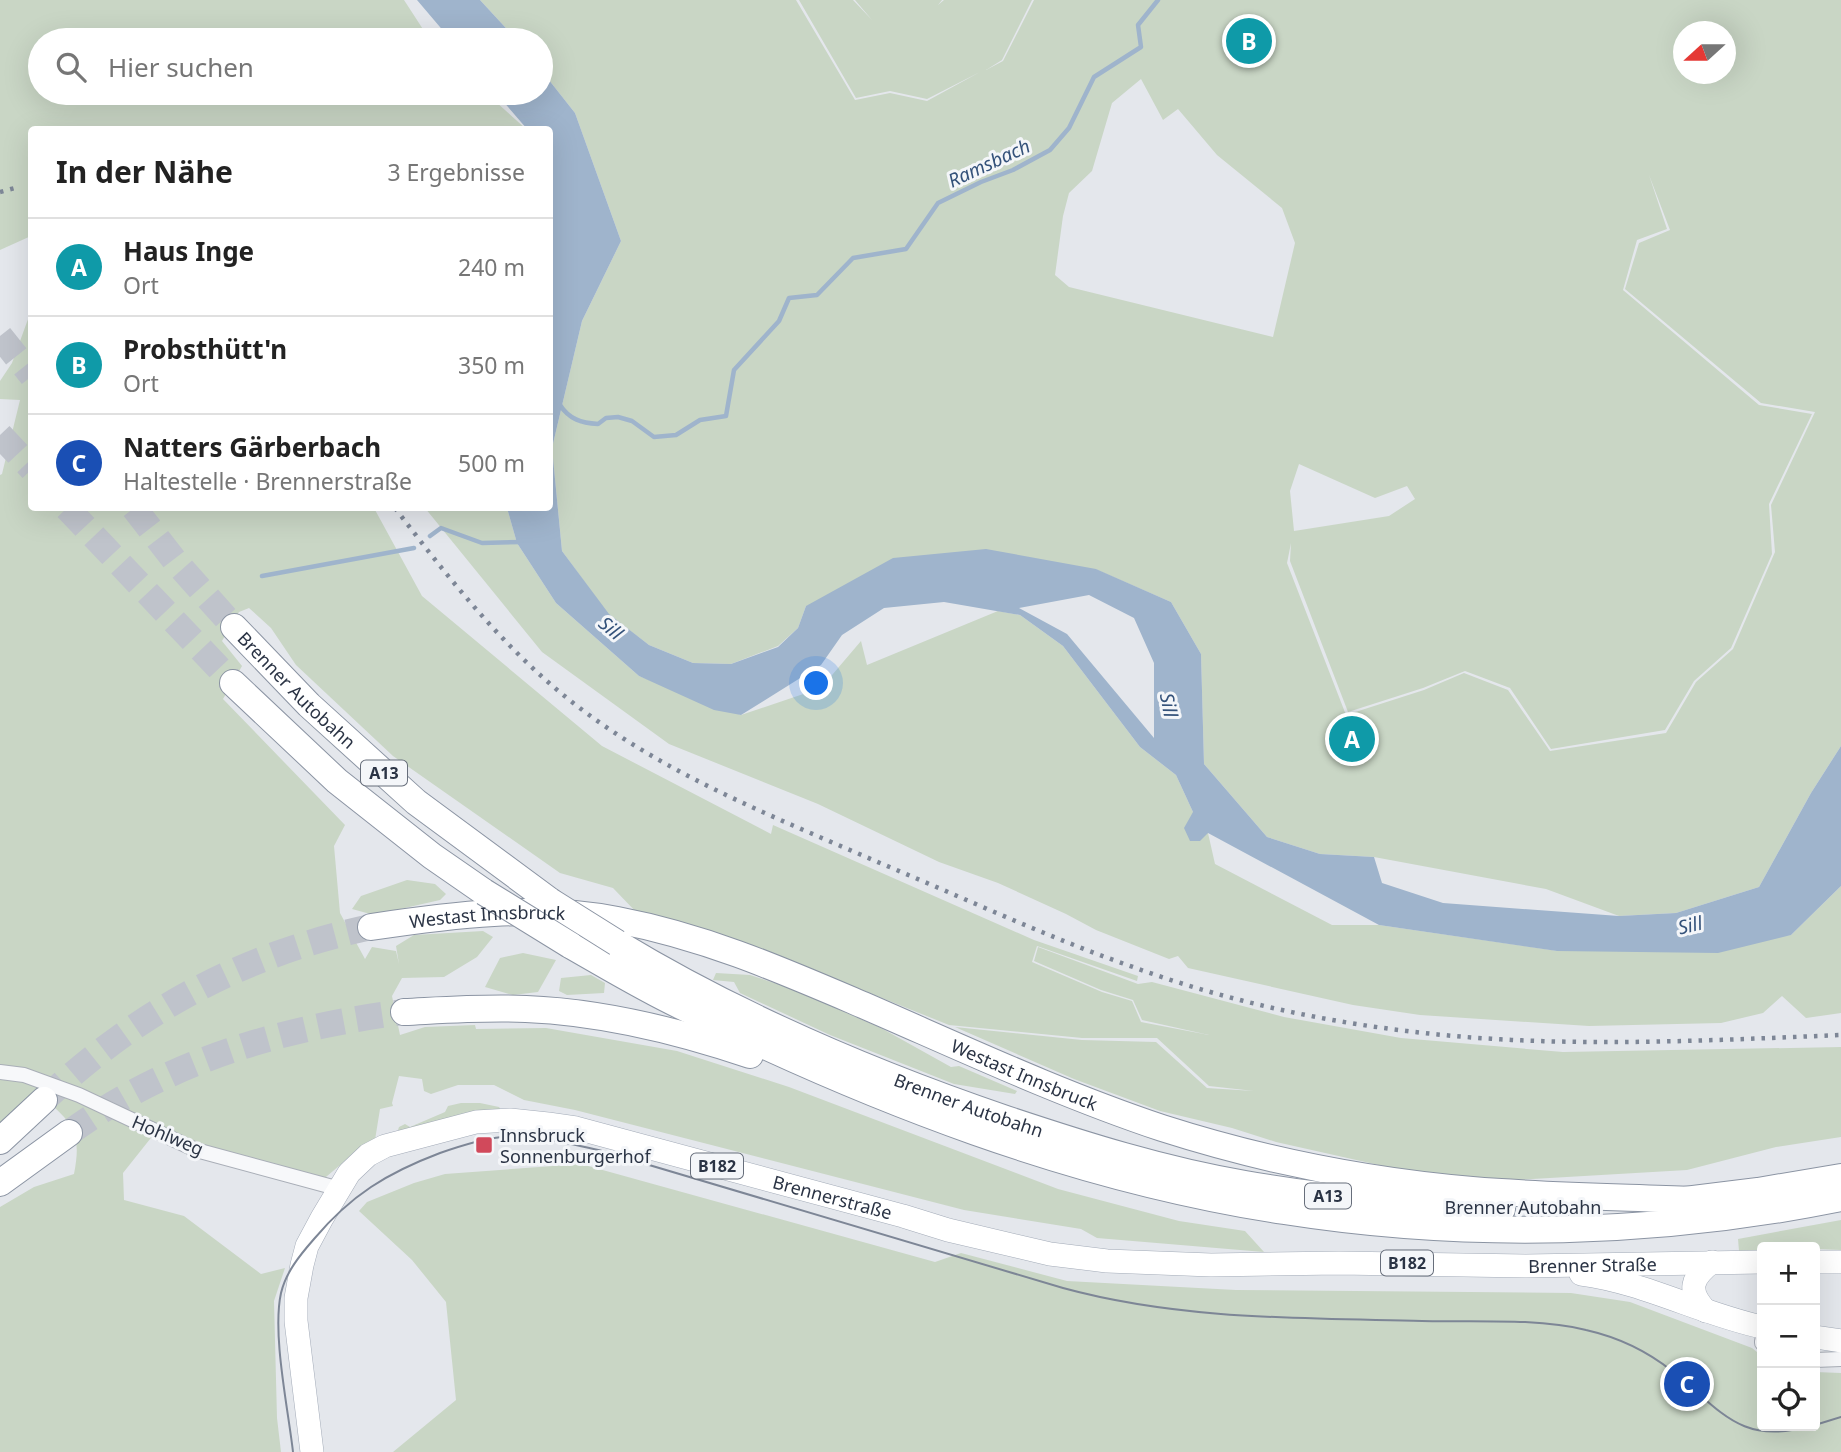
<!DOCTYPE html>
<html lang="de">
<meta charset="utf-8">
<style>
body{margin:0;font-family:"Noto Sans",sans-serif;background:#f6f6f6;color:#222}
.controls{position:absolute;right:21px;bottom:21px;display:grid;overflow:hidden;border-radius:7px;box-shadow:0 7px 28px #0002}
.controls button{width:63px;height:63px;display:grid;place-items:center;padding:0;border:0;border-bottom:2px solid #e0e0e0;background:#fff;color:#222;font:35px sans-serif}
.compass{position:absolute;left:1673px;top:21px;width:63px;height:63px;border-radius:50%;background:#fff;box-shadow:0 7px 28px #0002;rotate:249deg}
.you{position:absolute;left:817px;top:684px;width:24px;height:24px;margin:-18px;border:5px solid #fff;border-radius:50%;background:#1a73e8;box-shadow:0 0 0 10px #1a73e833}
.badge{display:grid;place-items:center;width:46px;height:46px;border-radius:50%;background:#d1495b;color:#fff;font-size:23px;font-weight:700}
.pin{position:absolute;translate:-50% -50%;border:4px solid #fff;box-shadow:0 2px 7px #0006}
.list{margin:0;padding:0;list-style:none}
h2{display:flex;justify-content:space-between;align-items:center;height:91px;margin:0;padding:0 28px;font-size:30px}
h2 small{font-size:23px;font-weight:400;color:#767676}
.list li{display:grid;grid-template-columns:46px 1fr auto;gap:21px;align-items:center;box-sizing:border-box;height:98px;padding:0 28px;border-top:2px solid #e0e0e0}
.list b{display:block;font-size:26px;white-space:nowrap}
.list p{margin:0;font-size:23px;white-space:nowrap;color:#767676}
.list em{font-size:23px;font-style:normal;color:#767676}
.icon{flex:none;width:38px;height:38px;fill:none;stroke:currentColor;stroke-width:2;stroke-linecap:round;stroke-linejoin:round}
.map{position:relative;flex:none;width:1841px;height:1452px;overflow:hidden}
.search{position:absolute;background:#fff;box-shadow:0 7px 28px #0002;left:28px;top:28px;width:525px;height:77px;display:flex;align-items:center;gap:18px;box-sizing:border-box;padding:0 24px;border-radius:38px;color:#767676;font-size:26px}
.panel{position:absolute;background:#fff;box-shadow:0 7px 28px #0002;left:28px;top:126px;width:525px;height:385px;border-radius:7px}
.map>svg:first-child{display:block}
</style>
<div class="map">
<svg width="1841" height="1452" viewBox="0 0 1841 1452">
<rect width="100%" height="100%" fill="#e4e7ec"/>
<path fill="#c9d6c5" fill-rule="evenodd" d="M0,0h404l26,40h-390v53h446l40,36 -494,1 -1,106 -31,14z
M480,0h316l59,100 35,-7 37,8 53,-29 -53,27 -37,-8 -34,7 -57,-98h54l19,20 -17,-20h87l-4,5 6,-5h88l-30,60 -16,10 17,-9 31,-61h807v746l-30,47 -52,94 -83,26 -57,3 -73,-27 -172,-32 -54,-3 -53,-17 -63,-73 -3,-110 -30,-52 -76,-33 -289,37 -8,22 -20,18 -47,18 -38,-1 -44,-18 -41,-31 -46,-63 -10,-103 30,-127 39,-80 -46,-128 -34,-43v-30h-24zM1684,32h42v42h-42zM1141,79l22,41 15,-11 39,46 65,53 13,35 -22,94 -204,-50 -14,-12 8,-59 6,-23 23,-22 20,-68zM1649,175l21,55 -31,13 -14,46 136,114 54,9 -44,93 4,47 -42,97 -37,33 -30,51 -116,18 -42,-61 -44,-17 -40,17 -78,25 -59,-152 4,-20 -1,18 58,151 75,-24 42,-17 45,17 41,61 114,-19 29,-49 37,-33 41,-94 -3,-50 43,-90 -53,-9 -136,-115 14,-50 30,-11zM1299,464l76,34 32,-12 8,13 -26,17 -95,15 -4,-40z
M31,311l1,197h342l48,88 180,150 169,88 2,-9 261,115 104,36 -1,5 -100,-35 -5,16 70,30 30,9 9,21 68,13 -67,-15 -9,-20 -32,-10 -67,-29 4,-14 100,37 14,-2 132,35 117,21 162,14 278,-5v90l-65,10 -89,23 -171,10 -106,-8 -134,-30 -44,-14 -72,-17 -86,-32 -119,-52 127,13 74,2 51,46 47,3 -45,-5 -52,-48h-75l-133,-13 -206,-83 -105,-28 -25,-26 -53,-15 -167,-117 -97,-91 -25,-37 -22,-20 -10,4 -17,29 20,25 -19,33 122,126 -11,21 6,67 25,46 7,-12 24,4 3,13 -3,-18 18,-11 69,-4 10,6 -16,20 -33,20 -42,1 -10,18 8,39 25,-8 50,-2 1,4 70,-1 131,23 112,36 269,102 121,32 66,10 19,21 -167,-14 -16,-9 -117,-19 -389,-100 -51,-10 -30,-15h-36l-27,9 -7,-3 -2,-12 -23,-3 -7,27 1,3 -13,3 -5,31 -23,15 -32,27 -121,-35 -41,-18 -35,44 1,27 60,16 77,58 24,-6 -11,33 3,117 4,34h-281v-245l34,-20 40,-13c9,-45 -4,-53 -36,-81l-38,30v-648l2,-1 18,-74 -20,-1v-18l12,-18z
M425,508h82l10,35 39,60 83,73 102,39 80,-27 40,-47 6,24 131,-54 22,4 43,31 77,101 36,28 17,37 15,21 7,31 117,61h47l179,26 233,-16 50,-49v127l-35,5 -24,-22 -19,17 -42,10 -132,3 -169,-11 -67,-10 -165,-37 -10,-12 -9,3 -73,-29 -30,-16 -68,-31 -59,-21 -121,-58 -149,-60 -127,-92z
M407,880l28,4 11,10 -6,6 -66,15 -22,-6 9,-13z
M523,953l33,7 -18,32 -25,3 -28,-8 15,-29z
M716,973l34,2 40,13 91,40 70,39 8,-1 58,25 -2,3 -61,-10 -124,-49 -90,-42 -6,-11 -21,-2z
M591,975l14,8 -1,10 -37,2 -8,-4 2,-13z
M480,1103l19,4 2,3 -104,23 2,-6 6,-3 5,3 35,-15 3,-6 13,-3z
M581,1164l354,98 26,-9 106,28 169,9 335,3 59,9 122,46 10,8v70h53v-54l26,1v79h-1448l63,-52 -10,-98 -34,-42 -53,-49 8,-9 47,-19 31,-9z
M1841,1220v30l-79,-3v4h-23l-1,-12z"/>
<path fill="#9fb4cc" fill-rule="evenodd" d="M417,0h63l37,40h-66z
M541,70l34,43 46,128 -39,80 -30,127 10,103 47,63 40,31 44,18 38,1 47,-17 20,-19 8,-22 87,-48 93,-9 110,20 75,33 30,52 3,110 63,73 53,17 54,3 8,26 61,20 176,13 57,-3 83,-26 52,-94 30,-47v140l-50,49 -73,18 -161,-2 -178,-26 -171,-92 -8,8h-10l-6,-13 9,-16 -17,-37 -36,-28 -77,-101 -43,-31 -76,-13 -60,6 -42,27 -21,30 -80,50 -27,-5 -75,-34 -83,-73 -39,-60 -10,-35h43v-378l-23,-1 -31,-36h45zM1089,595l45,23 20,45v75l-87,-104 -48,-26z"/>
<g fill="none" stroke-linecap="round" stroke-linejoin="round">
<path stroke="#9fb4cc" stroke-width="4.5" d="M560,405c9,14 21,18 38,19l8,-6 12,-1 14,4 22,16 22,-2 24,-15 26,-4 8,-46 45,-49 10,-23 28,-3 36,-37 53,-9 32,-46 43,-21 32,-12 37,-20 19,-22 25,-51 47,-30 -3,-22 20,-25
M430,536l11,-8 41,15 39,-1
M262,576l152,-28"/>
<path stroke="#bfc3cb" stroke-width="26" stroke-dasharray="26 13" stroke-linecap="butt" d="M0,336l32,40
M0,435l32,34
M67,508l166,175
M134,508l41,53 59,66
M44,1100c96,-90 198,-145 327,-173
M69,1133c98,-72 216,-106 335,-121"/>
<g stroke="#a9aeb7" stroke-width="16">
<path id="street" d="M0,1072l24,3 55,20 117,55 144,39
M1762,1341v2
M1815,1360l26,-1"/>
</g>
<g stroke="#a3abb8" stroke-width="24">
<g id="primary">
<path d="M1815,1262h26"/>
<path d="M1581,1274c63,8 120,40 181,53"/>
<path d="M1706,1311c-19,-20 -15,-33 6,-49"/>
<path d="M1815,1337l26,4"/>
<path id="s1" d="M312,1452l-16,-131v-23l6,-33 5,-19 15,-28 27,-45 19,-18 17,-9 91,-24 34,-2 38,4 28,4 327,88 45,14 102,24 57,7 104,4 128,-2 187,3 236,-4"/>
</g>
</g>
<g stroke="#8b94a3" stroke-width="28">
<g id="highway">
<path id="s2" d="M234,627l75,78 107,97 134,99"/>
<path d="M233,683l104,98 95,75 52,36"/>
<path id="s3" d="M371,927c80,-12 165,-23 246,-7 89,17 164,50 246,85 99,43 197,89 299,123 100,32 205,53 310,62 73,6 147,7 220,10"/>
<path id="s4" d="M617,943c122,74 254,130 389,176 78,26 157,51 239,65 85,15 171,22 257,25"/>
<path d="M570,945c37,21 73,43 111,61 190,94 393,173 603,205 184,29 375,24 557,-13"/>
<path d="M404,1012c41,-2 81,-5 122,-3 75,3 153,22 224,46"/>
<path d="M0,1141l44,-41"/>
<path d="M0,1183l69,-50"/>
<path d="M1677,1201l81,-10 83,-14"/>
</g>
</g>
<use href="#street" stroke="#f7f8fa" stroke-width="14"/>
<use href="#primary" stroke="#fff" stroke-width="23"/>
<use href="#highway" stroke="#fff" stroke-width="26"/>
<path stroke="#7d8696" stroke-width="2" d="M1815,1425l26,-8
M293,1452c-5,-44 -21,-118 -12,-159 5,-21 19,-38 33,-54 37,-44 73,-66 126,-86 20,-7 41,-14 62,-16 35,-2 66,6 100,14l461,137c117,32 238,30 359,33 49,1 117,-3 164,9 31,7 61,21 86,41 49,39 68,75 138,55"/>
<path stroke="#7d8696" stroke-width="4.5" stroke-dasharray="3.5 7" stroke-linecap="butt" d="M0,192l15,-4
M395,508c52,68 105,136 172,190 93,75 205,118 313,165 84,35 167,74 253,104 88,32 181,53 274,64 144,18 289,10 434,4"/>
<g stroke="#8b94a3" stroke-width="28" stroke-linecap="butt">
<path id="highway-bridge" d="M484,892l86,53
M550,901l67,42"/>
</g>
<use href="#highway-bridge" stroke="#fff" stroke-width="26"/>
</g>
<rect fill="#d1495b" stroke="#f4f6f9" stroke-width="2.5" x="475" y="1136" width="18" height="18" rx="3.5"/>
<g text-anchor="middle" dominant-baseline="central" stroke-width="6" stroke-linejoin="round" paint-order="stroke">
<g fill="#f4f6f9" stroke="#676e7b" stroke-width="2">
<rect x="361" y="760.5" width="46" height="25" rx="5"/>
<rect x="691" y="1153.5" width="52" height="25" rx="5"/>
<rect x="1305" y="1183.5" width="46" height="25" rx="5"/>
<rect x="1381" y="1250.5" width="52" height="25" rx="5"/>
</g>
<g font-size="16" font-weight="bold" fill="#2b3445">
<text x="384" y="773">A13</text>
<text x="717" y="1166">B182</text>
<text x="1328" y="1196">A13</text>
<text x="1407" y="1263">B182</text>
</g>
<g font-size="18" fill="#2b3445" stroke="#f4f6f9">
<text stroke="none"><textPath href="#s2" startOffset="89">Brenner Autobahn</textPath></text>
<text stroke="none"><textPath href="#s3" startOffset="117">Westast Innsbruck</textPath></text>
<text stroke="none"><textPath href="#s3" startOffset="684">Westast Innsbruck</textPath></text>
<text stroke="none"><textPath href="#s4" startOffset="388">Brenner Autobahn</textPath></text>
<text transform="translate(168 1135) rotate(23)">Hohlweg</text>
<text stroke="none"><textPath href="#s1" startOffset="798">Brennerstraße</textPath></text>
<text x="1523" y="1207">Brenner Autobahn</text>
<text stroke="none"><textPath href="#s1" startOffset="1566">Brenner Straße</textPath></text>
</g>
<g font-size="18" fill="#2b3445" stroke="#f4f6f9" text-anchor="start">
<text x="500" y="1135">Innsbruck<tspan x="500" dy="21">Sonnenburgerhof</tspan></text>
</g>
<g font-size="19" font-style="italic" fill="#34527a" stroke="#f4f6f9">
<text transform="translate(989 163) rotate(-25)">Ramsbach</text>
<text transform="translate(611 628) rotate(40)">Sill</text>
<text transform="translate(1169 705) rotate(79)">Sill</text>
<text transform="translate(1690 925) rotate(-13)">Sill</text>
</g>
</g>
</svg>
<div class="controls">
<button>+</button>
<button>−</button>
<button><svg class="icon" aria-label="locate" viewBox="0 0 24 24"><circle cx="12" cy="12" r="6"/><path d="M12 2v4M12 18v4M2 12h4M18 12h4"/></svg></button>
</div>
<svg class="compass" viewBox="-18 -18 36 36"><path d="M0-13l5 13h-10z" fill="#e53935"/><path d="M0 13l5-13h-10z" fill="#767676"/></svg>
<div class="you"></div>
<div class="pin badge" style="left:1352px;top:739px;background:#0f9aa8">A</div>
<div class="pin badge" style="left:1249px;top:41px;background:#0f9aa8">B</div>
<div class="pin badge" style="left:1687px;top:1384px;background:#1a4fb4">C</div>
<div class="search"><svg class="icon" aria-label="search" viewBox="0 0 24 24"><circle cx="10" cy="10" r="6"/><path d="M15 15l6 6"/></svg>Hier suchen</div>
<section class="panel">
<h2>In der Nähe<small>3 Ergebnisse</small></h2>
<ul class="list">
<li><span class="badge" style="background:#0f9aa8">A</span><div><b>Haus Inge</b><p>Ort</p></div><em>240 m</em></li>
<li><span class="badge" style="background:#0f9aa8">B</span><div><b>Probsthütt'n</b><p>Ort</p></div><em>350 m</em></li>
<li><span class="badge" style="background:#1a4fb4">C</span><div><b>Natters Gärberbach</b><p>Haltestelle · Brennerstraße</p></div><em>500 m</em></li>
</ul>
</section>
</div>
